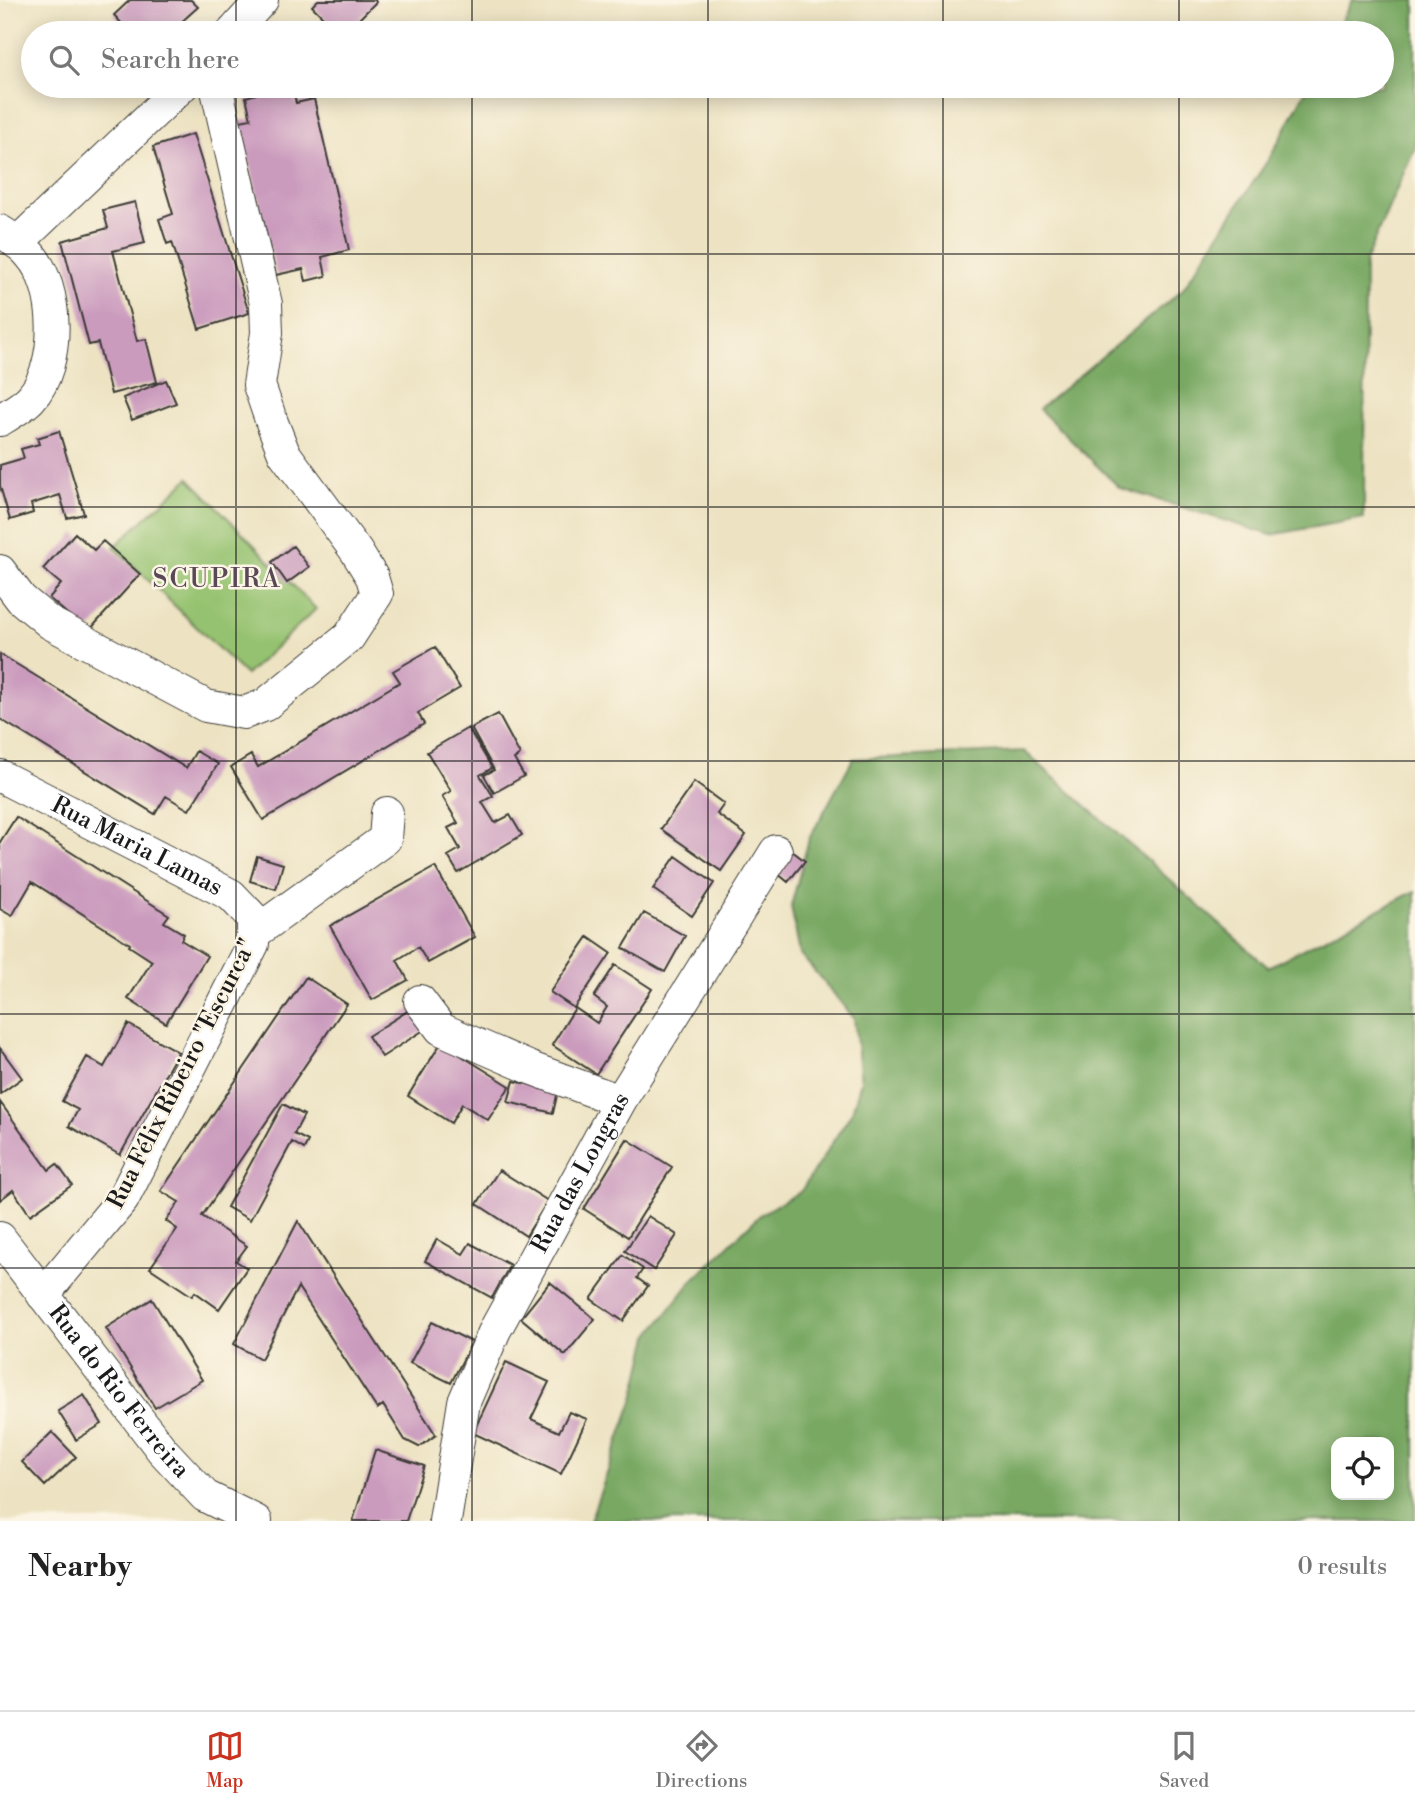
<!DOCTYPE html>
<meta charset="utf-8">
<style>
body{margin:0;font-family:"Libre Bodoni",serif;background:#f6f6f6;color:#222}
.controls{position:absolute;right:21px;bottom:21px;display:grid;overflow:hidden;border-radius:14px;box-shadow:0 4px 18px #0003}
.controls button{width:63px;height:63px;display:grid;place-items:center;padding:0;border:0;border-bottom:2px solid #e0e0e0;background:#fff;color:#222;font:35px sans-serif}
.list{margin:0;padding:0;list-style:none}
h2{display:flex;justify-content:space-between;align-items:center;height:91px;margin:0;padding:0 28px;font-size:30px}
h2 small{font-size:23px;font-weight:400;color:#767676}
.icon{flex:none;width:38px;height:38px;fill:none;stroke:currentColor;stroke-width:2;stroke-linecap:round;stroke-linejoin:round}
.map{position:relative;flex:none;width:1415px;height:1521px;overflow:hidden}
.search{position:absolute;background:#fff;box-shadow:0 4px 18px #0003;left:21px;right:21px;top:21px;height:77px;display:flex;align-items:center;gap:18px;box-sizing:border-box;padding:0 24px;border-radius:38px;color:#767676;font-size:26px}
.sheet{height:189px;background:#fff}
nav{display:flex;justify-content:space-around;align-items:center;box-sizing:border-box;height:98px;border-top:2px solid #e0e0e0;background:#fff;font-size:19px;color:#767676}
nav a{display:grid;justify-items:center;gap:4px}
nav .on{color:#c8321e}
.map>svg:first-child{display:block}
</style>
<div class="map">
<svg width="1415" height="1521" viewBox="0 0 1415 1521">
<rect width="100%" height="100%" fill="#fcf5e5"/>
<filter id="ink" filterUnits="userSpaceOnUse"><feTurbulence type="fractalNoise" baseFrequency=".0143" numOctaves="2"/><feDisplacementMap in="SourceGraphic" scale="14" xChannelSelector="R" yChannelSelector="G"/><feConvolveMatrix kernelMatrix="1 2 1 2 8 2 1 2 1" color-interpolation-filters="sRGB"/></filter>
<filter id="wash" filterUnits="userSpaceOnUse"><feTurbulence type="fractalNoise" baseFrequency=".00686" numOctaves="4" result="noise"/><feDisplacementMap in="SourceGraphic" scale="28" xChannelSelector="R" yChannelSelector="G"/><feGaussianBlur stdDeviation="1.57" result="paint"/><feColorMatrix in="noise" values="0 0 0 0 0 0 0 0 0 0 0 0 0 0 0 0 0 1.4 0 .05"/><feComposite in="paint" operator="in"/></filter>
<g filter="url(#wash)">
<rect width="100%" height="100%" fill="#ede3c3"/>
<path fill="#95c270" stroke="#586f46" stroke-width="2" d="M189,478l127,131 -70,66 -132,-128z"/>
<path fill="#78a862" stroke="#4a623f" stroke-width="2" fill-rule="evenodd" d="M1352,0h63v147l-50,115 -1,256 -93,17 -151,-47 -81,-79 143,-119 90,-136 36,-68h74v-53h-47z
M1024,751l244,216 147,-76v630h-825l45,-126 14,-59 43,-55 69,-67 40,-23 51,-79 9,-31 -7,-63 -54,-64 -9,-48 18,-67 44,-80zM1336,1442h53v53h-53z"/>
<g id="blocks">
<path fill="#cb9bbe" d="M130,0h61l7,7 -29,26h-39l-16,-18z
M318,0h57l1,2 -16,16 9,9 -7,6h-23l-27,-27z
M254,86h38l4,17 18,-4 35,151 -27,7 4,19 -20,5 -3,-12 -27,6 -36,-154 11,-2 -5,-22 10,-3z
M193,134l56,179 -50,16 -27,-87 -5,2 -8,-25 14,-5 -20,-67z
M135,202l10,41 -32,8 24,90 9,-2 11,43 -46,12 -13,-51 -9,2 -27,-104 46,-13 -5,-18z
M166,380l10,23 -44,17 -9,-22z
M59,431l25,83 -17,4 -7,-23 -29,9 2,9 -23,7 -10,-34v-21l24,-7 -3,-9 18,-5 -2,-6z
M75,533l19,17 9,-9 37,33 -52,58 -39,-34 12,-14 -18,-15z
M293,546l16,21 -22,16 -15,-21z
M435,647l25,41 -42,25 6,11 -161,96 -32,-53 20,-12 7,12 142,-85 -7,-11z
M0,654l186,114 10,-17 22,13 -29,46 -23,-14 -11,18 -155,-95z
M498,714l22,41 -6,4 10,17 -30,17 -10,-18 10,-5 -23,-42z
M468,728l24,40 -12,7 13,21 -11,6 13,21 15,-8 12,20 -64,38 -10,-17 12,-7 -12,-21 10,-5 -16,-27 9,-5 -24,-39z
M694,782l30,22 -7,10 29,21 -25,36 -60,-42z
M16,817l153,98 -5,7 20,12 -3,6 26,16 -41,67 -38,-24 24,-38 -23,-15 1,-2 -98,-62 -20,34 -12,-7v-67z
M783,844l22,17 -17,21 -22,-18z
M257,856l26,8 -7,25 -26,-8z
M676,856l38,27 -22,33 -39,-27z
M435,867l40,70 -47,26 -10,-16 -21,13 11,20 -36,20 -42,-74z
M644,913l41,23 -20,36 -42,-24z
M588,937l23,16 -37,55 -24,-16z
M615,965l37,24 -56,85 -44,-29 23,-37 22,15 10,-16 -13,-10z
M306,977l41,27 -145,212 45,30 -11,15 11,7 -28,41 -24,-17 -3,4 -42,-28 27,-39 -11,-8 13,-19 -18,-11z
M414,1007l13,21 -45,29 -14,-21z
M128,1024l50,28 -58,103 -51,-29 9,-16 -16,-9 25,-44 17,10z
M441,1043l69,43 -22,34 -26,-16 -11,19 -43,-27z
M0,1048l22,30 -22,16z
M514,1081l44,10 -5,22 -45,-11z
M0,1102l49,68 8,-6 15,21 -42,30 -17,-25 -13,10z
M283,1104l21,11 -10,19 14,7 -4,8 -12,-7 -42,78 -23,-13z
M627,1139l45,28 -44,70 -44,-28z
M499,1170l49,31 -22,35 -49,-32z
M648,1216l29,19 -23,35 -29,-19z
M298,1221l138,214 -17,12 -14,-7 -22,-35 -6,4 -79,-122 -37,72 -27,-15z
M437,1239l26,15 7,-11 40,22 -18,33 -67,-37z
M623,1255l20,14 -6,9 11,8 -25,35 -32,-22z
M550,1282l45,37 -30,36 -44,-37z
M152,1299l50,81 -47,28 -49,-80z
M432,1322l40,20 -21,41 -41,-20z
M506,1362l43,20 -18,37 28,13 10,-20 18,7 -26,55 -88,-41z
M84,1395l18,29 -26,16 -18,-29z
M52,1432l24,25 -31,29 -23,-24z
M375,1450l49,16 -18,55h-53z"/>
</g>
</g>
<g filter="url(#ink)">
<use href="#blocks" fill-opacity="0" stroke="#3b3a35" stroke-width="2"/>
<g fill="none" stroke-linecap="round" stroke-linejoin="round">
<g stroke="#3b3a35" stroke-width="34">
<g id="minor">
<path d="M232,33l30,-33"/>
<path d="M0,231c10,6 23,15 30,24 29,32 31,110 1,143 -7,8 -21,16 -31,22"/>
<path d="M17,243l165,-157"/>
<path d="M0,571l21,28 29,24 156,83 38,7 21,-8 84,-68 28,-43 -5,-17 -16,-26 -72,-98 -13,-33 -12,-35 8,-52 -1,-29 -50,-218"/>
<path id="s1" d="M0,776l231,119 22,23v26l-130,255 -80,96"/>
<path d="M253,934l132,-95 2,-26"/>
<path d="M420,1001l21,28 92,40 87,32"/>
<path id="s2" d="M0,1238l162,212 43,46 51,25"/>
<path id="s3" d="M445,1521l19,-119 31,-72 125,-229 156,-250"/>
</g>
</g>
<use href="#minor" stroke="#fff" stroke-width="32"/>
</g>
</g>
<path fill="none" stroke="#1c1c1c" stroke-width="2" stroke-opacity="0.55" d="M236,0v33M472,0v33M708,0v33M943,0v33M1179,0v33M236,86v1435M472,86v1435M708,86v1435M943,86v1435M1179,86v1435M0,254h1415M0,507h1415M0,761h1415M0,1014h1415M0,1268h1415"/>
<g text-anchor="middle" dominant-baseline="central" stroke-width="5" stroke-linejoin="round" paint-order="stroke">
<g font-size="24" fill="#1c1c1c" stroke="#fcf5e5">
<text stroke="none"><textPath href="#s1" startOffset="154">Rua Maria Lamas</textPath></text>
<text transform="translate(182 1074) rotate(-63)">Rua Félix Ribeiro "Escurca"</text>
<text stroke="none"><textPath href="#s3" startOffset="378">Rua das Longras</textPath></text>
<text stroke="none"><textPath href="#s2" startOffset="194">Rua do Rio Ferreira</textPath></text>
</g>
<g font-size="26" letter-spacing="2" fill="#594855" stroke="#fcf5e5">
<text x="217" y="579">SCUPIRA</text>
</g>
</g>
</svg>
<div class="controls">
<button><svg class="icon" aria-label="locate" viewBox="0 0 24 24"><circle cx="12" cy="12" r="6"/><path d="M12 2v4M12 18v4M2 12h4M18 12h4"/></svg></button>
</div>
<div class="search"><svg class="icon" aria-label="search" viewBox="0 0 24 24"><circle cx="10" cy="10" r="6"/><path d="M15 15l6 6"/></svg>Search here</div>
</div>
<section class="sheet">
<h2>Nearby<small>0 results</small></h2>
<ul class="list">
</ul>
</section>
<nav>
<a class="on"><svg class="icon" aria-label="map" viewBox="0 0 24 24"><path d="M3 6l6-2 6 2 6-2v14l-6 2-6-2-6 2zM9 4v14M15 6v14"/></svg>Map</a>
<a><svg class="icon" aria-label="directions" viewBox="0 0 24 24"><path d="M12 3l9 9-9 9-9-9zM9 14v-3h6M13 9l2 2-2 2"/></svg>Directions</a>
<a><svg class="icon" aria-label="saved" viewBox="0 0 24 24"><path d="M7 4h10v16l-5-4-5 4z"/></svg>Saved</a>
</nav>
